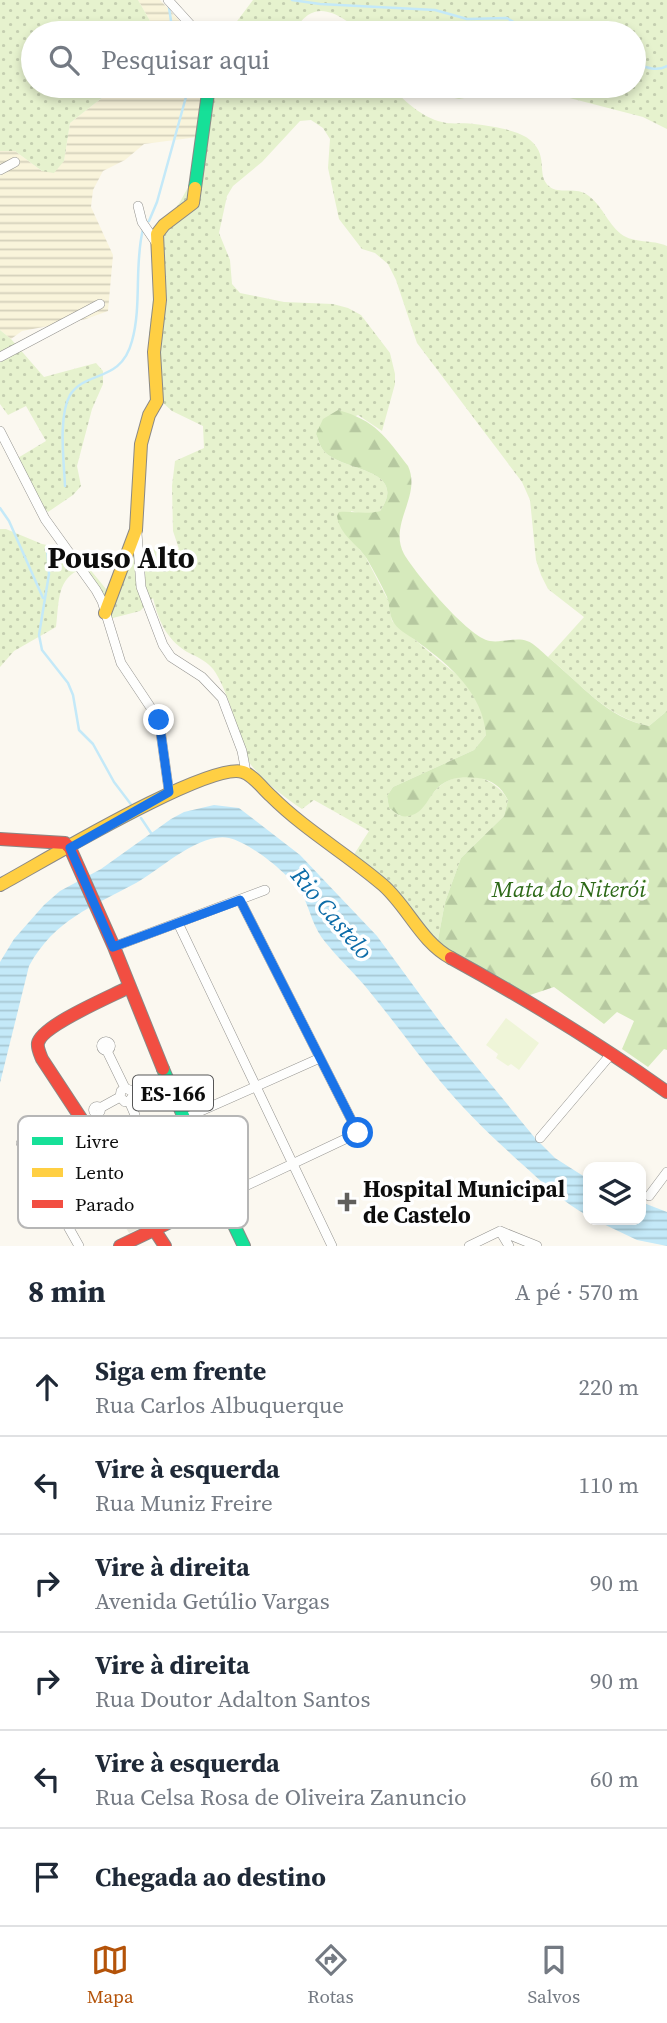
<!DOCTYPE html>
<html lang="pt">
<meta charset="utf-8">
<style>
body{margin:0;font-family:"Source Serif 4",serif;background:#f2f2f3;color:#1f2937}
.controls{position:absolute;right:21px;bottom:21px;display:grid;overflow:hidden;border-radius:14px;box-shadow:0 4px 10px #0003}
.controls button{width:63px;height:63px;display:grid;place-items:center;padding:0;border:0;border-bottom:2px solid #e0e1e3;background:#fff;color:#1f2937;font:35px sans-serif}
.stop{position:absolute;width:21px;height:21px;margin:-16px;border:5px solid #1a73e8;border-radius:50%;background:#fff}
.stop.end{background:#1a73e8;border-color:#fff;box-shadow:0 2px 7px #0008}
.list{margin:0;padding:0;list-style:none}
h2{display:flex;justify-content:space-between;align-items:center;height:91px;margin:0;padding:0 28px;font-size:30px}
h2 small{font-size:23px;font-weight:400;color:#747a83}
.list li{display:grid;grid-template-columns:46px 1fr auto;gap:21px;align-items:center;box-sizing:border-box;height:98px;padding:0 28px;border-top:2px solid #e0e1e3}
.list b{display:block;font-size:26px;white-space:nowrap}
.list p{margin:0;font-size:23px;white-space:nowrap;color:#747a83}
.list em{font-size:23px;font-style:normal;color:#747a83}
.icon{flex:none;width:38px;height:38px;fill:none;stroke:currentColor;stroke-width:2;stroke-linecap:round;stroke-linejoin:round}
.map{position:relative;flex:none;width:667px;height:1246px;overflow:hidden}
.search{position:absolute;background:#fff;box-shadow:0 4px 10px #0003;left:21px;right:21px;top:21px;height:77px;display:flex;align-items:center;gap:18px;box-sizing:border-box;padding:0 24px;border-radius:38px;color:#747a83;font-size:26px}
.sheet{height:679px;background:#fff}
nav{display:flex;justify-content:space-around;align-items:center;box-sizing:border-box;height:98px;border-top:2px solid #e0e1e3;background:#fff;font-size:19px;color:#747a83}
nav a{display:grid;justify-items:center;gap:4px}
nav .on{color:#b45309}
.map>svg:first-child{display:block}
</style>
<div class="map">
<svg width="667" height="1246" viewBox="0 0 667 1246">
<defs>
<pattern id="farmland-rules" width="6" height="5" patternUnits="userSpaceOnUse" patternTransform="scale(1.75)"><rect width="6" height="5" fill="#f9f4db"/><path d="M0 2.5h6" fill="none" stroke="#d4d0bb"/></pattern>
<pattern id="grass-dots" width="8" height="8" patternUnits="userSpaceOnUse" patternTransform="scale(1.75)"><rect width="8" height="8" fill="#e6f2ce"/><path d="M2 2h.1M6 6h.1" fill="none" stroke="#c4ceb0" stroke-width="1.8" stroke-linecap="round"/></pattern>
<pattern id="forest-firs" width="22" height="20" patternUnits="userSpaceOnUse" patternTransform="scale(1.75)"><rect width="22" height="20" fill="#d6eabc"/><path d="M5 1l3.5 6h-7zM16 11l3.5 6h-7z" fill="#b6c8a0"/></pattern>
<pattern id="water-rules" width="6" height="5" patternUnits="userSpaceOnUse" patternTransform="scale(1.75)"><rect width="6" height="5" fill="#c4e9f8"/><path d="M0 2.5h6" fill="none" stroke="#a7c7d3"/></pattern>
</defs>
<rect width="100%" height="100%" fill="#fbf8f0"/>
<path fill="url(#farmland-rules)" d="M138,0h22l31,33h-34z
M112,86h98l-12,51 -54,7 -19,16 -22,11 -10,19 -2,17 22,48 -5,56 -22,8 -64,12 -11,8 -11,-9v-179h15l27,20 22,-10 6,-38 33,-26z"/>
<path fill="url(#grass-dots)" d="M0,0h138l19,33h-124v53h79l-9,11 -33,26 -6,38 -10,12 -12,-2 -27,-20h-15z
M253,0h414v129l-24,-12 -85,-22 -72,-1 -27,5 -9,-2 -11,-11h195v-53h-270c-15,-10 -37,-31 -56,-18 -7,5 -10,10 -11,18h-69z
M210,86h180c15,15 31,31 52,36 11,3 22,0 32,2 16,2 38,5 52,13 26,17 8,38 24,50 9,7 24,0 36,7 16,10 21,29 35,40 13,10 31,5 46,12v465l-18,15c-42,-8 -70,-44 -101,-69l36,-40 -36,-28 -7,-14 -5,-15 -6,-60 -8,-18 -105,-139 -21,-63 -8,-16 -13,-11 -13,-4 -23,-30 -11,-51 2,-29 -7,-11 -12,-8 -11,1 -38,41 -29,24 -6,10 -8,37 11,27 2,24 8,9 44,9 49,2 15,4 13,7 29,38 5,21v10l-13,47 -24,-16 -42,19c2,5 4,12 7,16 17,22 87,17 57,61l-15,4 -14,-4 8,38 6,7 23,44 4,21 71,59 13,17 9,20 1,18 -12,15 -81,37 -6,9 2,12 11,8c8,-3 19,-6 24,-12 8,-8 12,-17 23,-23 23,-11 49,-2 61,19l-4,16 -43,42 -16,44 -8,43 -84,-89 16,-25 -55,-31 -12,9c-21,-14 -39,-28 -54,-48 -9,-25 -20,-72 -35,-92 -6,-7 -13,-11 -22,-15 -23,-12 -32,-31 -38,-56l-13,13 -35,9 -14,-34 -14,-15c-21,10 -18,36 -21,56l-42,24 -14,16v-138h6l36,15 33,7 31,38 25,-39 48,-1 -6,-18 -1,-45 3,-25 29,-13 -1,-22 -31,-15 -10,-9 -13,-67 10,-91 -2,-11 23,-31 18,-33z
M0,330l11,9 33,38 52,-14 7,8v13l-11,25 -15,57 4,20 -8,9 -25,17 -16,-17 -16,-36 30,-18 -20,-35 -18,9 -8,-11z"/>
<path fill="url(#forest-firs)" d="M338,410c37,10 48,27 70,56 14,30 -20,58 -4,88 11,19 65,84 86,87 11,2 26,-4 37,0 7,2 16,12 21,16 32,26 60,62 101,69l18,-15v339l-3,-1 -16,18 -26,-18 12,-28 -17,-9 -13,12 -50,-37 -24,8 -93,-50 8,-43 16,-44 43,-42 4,-16c-7,-13 -15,-20 -30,-22 -52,-7 -43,33 -69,38 -9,2 -13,-3 -20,-8l-2,-12 6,-9 81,-37 12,-15c-3,-41 -35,-69 -67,-92 -8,-7 -19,-11 -25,-20 -5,-7 -4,-18 -7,-26 -6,-13 -13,-26 -20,-38 -10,-16 -27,-23 -30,-43l2,-4c15,-1 26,3 41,-1 30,-44 -40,-39 -57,-61 -3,-4 -5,-11 -7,-16l7,-15z"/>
<path fill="#eff5d8" d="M506,1018l33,25 -20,27 -8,-6 -3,2 -12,-8 2,-4 -12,-9z"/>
<path fill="#ebe7db" d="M123,1200l17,28 -11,5 -16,-27z"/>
<path fill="url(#water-rules)" d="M214,805l25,3 61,47 77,81 66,90 92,112 20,20 33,21v37c-25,-14 -45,-33 -66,-52 -29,-26 -57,-53 -82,-83 -26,-31 -49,-64 -75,-95 -13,-15 -27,-28 -39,-43 -13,-15 -15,-31 -23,-47 -11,-20 -52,-53 -74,-58 -30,-6 -69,32 -93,45 -44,24 -81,36 -107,83l-29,117v-121l14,-23 30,-34 16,-14 41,-22 70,-50 13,-7z
M641,1202l26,10v34l-30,-6 -42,-20h46z"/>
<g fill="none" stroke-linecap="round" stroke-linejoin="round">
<path stroke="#c4e9f8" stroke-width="2.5" d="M292,0l28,4 115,6 32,9 40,-1 25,15
M169,7l2,14 6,12
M634,63c11,4 22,9 33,3
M149,221l8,-19 32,-116
M65,486c-1,-24 -7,-70 5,-91 16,-25 51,-12 62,-54 10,-36 2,-76 11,-112
M0,508l9,13 34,77
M47,548l2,26 -10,61 3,15 26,33 5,12 6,35 14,14 21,38 19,25
M141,818l10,15"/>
<g stroke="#94938f" stroke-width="10">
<path id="street" d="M168,0l30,33
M0,170l15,-8
M138,206l4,16 15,22
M0,357l100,-53
M0,431l45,88 51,71 6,11 19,62 38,57 10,72
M137,533l4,54 22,58 8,12 31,20 20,21 20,53 4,21
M178,923l154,323
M113,947l152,-57
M101.5 1046a4.5 4.5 0 1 1 9 0a4.5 4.5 0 1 1-9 0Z
M107,1051l18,37 7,3 1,5 -4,5 -4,1 -5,-5 1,-6 4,-3
M93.5 1110a3.5 3.5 0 1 1 7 0a3.5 3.5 0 1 1-7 0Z
M100,1108l20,-11
M183,1119l137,-61
M540,1138l72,-85
M21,1143l58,103
M101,1148l31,-21 3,-12 -6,-14
M130,1194l46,-25
M649,1196l18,-24
M218,1199l140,-66 -118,-233
M500,1231l37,15
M500,1231l9,15
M469,1246l31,-15"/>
</g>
<g stroke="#8b8986" stroke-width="14">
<path id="fast" d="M195,188l14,-102
M163,1069l34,79 47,98"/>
</g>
<g stroke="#8b8986" stroke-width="14">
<path id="slow" d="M105,613l31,-83 5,-86 8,-29 8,-14 -3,-49 6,-52 -3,-66 7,-9 29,-22 2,-15
M0,885c39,-21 209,-124 243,-113 10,3 20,17 28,24 34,34 76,58 112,89 25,22 38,57 68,73"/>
</g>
<g stroke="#8b8986" stroke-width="14">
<path id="jam" d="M0,839l65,4 5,5 44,99 49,122
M451,958c75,41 147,85 216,134
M129,987c-17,9 -87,38 -91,56 -1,5 2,11 4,16l123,187
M120,1246l98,-47"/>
</g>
<use href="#street" stroke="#fefefd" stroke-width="9"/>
<use href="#fast" stroke="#16e098" stroke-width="12"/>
<use href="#slow" stroke="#ffcf43" stroke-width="12"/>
<use href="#jam" stroke="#f24e42" stroke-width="12"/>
</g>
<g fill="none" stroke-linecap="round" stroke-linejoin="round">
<path stroke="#1a73e8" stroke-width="9" d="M159,720l10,72 -99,56 43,99 127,-47 118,233"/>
</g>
<path fill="#605f5c" stroke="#fff" stroke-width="2.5" d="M343.5 1191.5h7v7h7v7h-7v7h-7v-7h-7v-7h7z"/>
<g text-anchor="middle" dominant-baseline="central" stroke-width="7" stroke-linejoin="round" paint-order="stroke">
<rect fill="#fff" stroke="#565656" stroke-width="2" x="133" y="1075.5" width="80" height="35" rx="5"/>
<g font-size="21" font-weight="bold" fill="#0d0d0d">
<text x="173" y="1093">ES-166</text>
</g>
<g font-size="23" font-style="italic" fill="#2d6918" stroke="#fff">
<text x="569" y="889">Mata do Niterói</text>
</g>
<g font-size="23" font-weight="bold" fill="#0d0d0d" stroke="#fff" text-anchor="start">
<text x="363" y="1189">Hospital Municipal<tspan x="363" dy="26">de Castelo</tspan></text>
</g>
<g font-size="24" font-style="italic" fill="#0c6ca8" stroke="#fff">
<text transform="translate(332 913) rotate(50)">Rio Castelo</text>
</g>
<g font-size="30" font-weight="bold" fill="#0d0d0d" stroke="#fff">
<text x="121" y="557">Pouso Alto</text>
</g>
</g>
<rect x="18" y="1116" width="230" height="112" rx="10" fill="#fff" stroke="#b6b6b6" stroke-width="2"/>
<rect x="32" y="1137" width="31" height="8" fill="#16e098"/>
<rect x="32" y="1168" width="31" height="9" fill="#ffcf43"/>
<rect x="32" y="1200" width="31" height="8" fill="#f24e42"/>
<g font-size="19" fill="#0d0d0d">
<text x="75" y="1148">Livre</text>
<text x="75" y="1179">Lento</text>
<text x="75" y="1211">Parado</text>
</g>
</svg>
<div class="controls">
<button><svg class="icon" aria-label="layers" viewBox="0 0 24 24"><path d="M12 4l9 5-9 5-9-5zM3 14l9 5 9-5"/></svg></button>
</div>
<div class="stop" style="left:358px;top:1133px"></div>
<div class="stop end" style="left:159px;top:720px"></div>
<div class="search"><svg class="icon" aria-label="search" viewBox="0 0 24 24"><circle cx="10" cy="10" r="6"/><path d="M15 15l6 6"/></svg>Pesquisar aqui</div>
</div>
<section class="sheet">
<h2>8 min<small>A pé · 570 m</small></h2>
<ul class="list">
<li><svg class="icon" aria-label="ahead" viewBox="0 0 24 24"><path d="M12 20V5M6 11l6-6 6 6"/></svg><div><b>Siga em frente</b><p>Rua Carlos Albuquerque</p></div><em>220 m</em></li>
<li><svg class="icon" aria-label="left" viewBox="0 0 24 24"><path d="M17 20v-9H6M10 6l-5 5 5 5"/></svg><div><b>Vire à esquerda</b><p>Rua Muniz Freire</p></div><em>110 m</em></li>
<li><svg class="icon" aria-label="right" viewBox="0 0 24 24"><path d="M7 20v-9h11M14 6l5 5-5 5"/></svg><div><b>Vire à direita</b><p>Avenida Getúlio Vargas</p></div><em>90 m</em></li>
<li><svg class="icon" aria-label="right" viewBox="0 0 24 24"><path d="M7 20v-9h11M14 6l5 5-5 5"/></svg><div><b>Vire à direita</b><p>Rua Doutor Adalton Santos</p></div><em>90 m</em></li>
<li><svg class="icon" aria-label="left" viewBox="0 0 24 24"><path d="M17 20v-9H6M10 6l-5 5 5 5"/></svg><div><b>Vire à esquerda</b><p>Rua Celsa Rosa de Oliveira Zanuncio</p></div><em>60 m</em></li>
<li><svg class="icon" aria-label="arrive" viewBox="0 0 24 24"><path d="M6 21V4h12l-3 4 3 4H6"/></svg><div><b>Chegada ao destino</b></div></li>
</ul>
</section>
<nav>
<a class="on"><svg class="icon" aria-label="map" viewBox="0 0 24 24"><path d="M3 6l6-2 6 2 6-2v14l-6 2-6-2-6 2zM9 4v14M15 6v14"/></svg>Mapa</a>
<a><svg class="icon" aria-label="directions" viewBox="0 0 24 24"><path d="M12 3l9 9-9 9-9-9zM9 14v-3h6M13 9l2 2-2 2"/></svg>Rotas</a>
<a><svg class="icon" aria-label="saved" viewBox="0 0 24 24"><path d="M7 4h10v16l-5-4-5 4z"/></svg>Salvos</a>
</nav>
